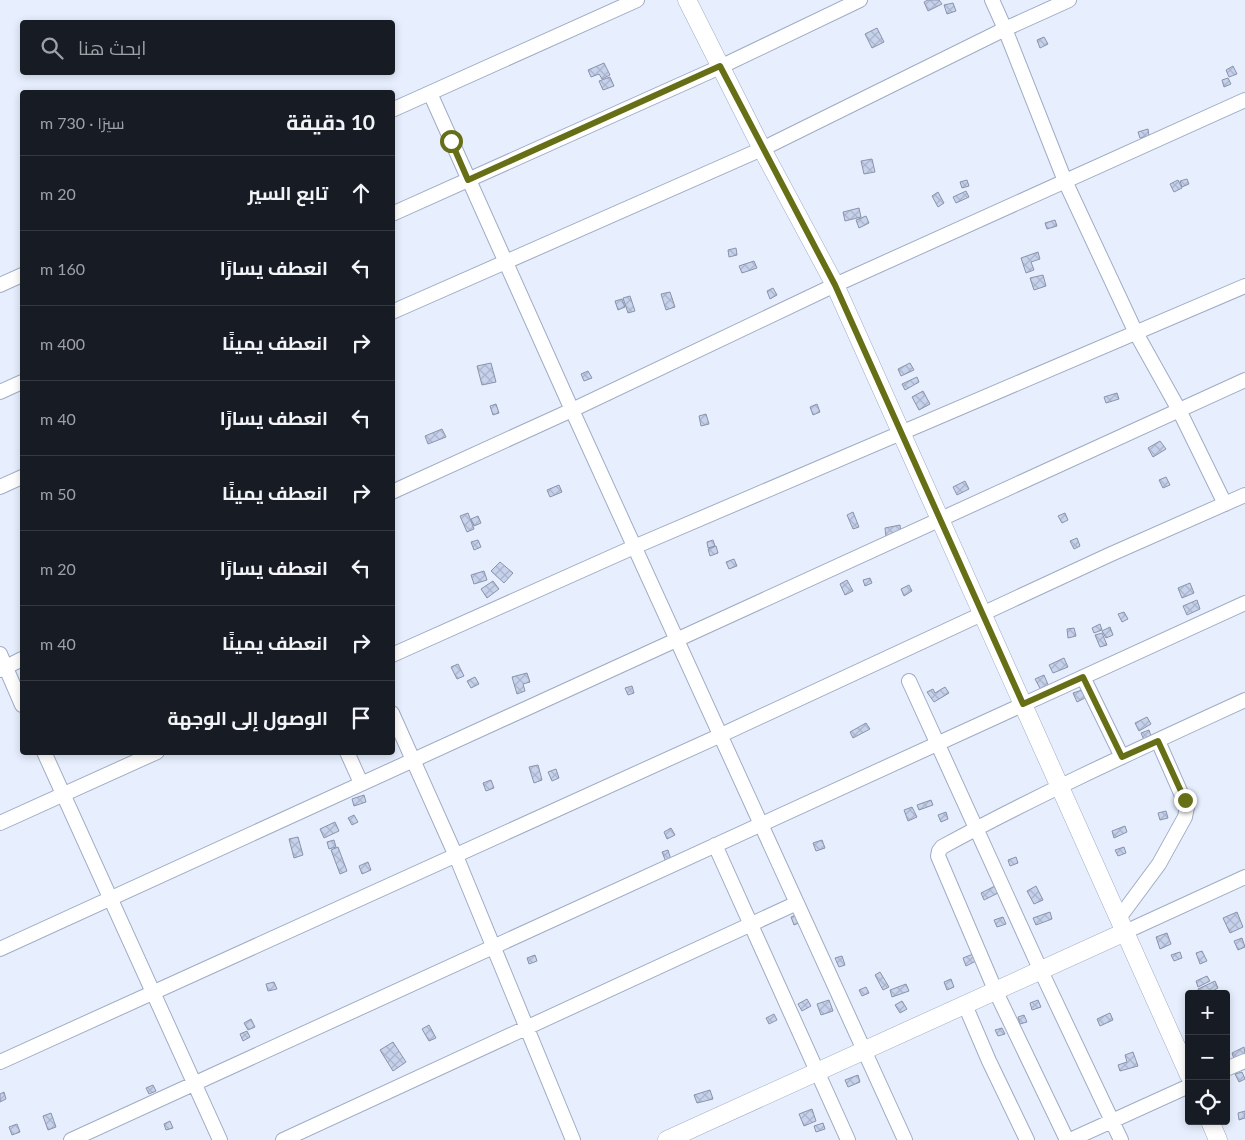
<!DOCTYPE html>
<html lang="ar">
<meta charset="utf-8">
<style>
body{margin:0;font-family:Lato,Cairo,sans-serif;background:#242831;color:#f1f3f6;direction:rtl}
.controls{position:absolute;right:15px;bottom:15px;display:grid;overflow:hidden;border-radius:5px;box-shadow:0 2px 8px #0003}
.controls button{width:45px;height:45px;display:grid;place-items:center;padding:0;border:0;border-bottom:1px solid #363941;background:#171b24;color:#f1f3f6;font:25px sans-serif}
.stop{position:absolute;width:15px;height:15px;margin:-11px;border:4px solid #676f16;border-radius:50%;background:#fff}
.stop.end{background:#676f16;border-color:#fff;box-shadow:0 1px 5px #0008}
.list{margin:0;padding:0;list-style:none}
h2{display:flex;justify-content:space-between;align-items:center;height:65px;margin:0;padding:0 20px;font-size:21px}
h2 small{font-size:16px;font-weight:400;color:#9ea1a6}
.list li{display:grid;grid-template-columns:32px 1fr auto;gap:15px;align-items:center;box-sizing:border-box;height:75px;padding:0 20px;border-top:1px solid #363941}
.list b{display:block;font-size:19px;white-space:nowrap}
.list em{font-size:16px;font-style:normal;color:#9ea1a6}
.icon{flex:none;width:28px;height:28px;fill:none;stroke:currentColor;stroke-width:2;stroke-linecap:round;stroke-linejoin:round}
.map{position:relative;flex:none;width:1245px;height:1140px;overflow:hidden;direction:ltr}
.search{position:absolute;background:#171b24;box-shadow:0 2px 8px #0003;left:20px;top:20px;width:375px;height:55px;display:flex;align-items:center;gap:12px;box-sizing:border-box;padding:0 18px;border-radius:5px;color:#9ea1a6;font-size:19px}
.panel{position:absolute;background:#171b24;box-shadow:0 2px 8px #0003;left:20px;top:90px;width:375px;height:665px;border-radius:5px;direction:rtl}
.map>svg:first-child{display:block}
</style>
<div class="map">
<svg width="1245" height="1140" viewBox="0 0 1245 1140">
<defs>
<pattern id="building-cross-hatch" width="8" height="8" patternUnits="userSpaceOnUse" patternTransform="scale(1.25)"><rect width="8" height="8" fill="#c6d2ec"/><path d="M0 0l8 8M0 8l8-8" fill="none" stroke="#aab4ca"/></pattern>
</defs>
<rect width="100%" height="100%" fill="#e7effe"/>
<path fill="url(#building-cross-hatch)" stroke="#8994ac" d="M928,0h11l3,4 -14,7 -4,-9z
M953,3l3,8 -9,3 -3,-9z
M877,28l7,14 -12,6 -7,-14z
M1044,37l4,7 -8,4 -3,-8z
M604,63l6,12 -8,4 -3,-5 -8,3 -3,-7z
M1233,66l4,8 -8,3 -3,-7z
M610,77l4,9 -11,4 -4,-9z
M1228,78l3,6 -7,3 -2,-7z
M1148,129l1,7 -9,2 -2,-6z
M872,159l3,13 -11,2 -3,-13z
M1187,179l2,5 -7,3 -2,-6z
M967,180l2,6 -7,2 -2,-6z
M1178,180l4,8 -8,4 -4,-8z
M966,191l3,6 -13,6 -3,-6z
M938,192l6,11 -6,4 -6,-11z
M859,208l2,9 -16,4 -2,-9z
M866,216l3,7 -10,5 -3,-8z
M1055,220l2,6 -10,3 -2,-6z
M736,248l1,7 -8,2 -1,-7z
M1038,252l2,7 -9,3 3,8 -8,3 -5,-15z
M754,261l3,7 -15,5 -3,-7z
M1043,275l3,11 -12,4 -4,-12z
M773,288l4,7 -7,4 -3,-8z
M670,292l5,15 -9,3 -5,-16z
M630,296l5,15 -7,2 -5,-15z
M622,299l3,8 -7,3 -3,-9z
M491,363l5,19 -14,3 -5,-19z
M910,363l4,7 -13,6 -3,-7z
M588,371l4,7 -8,3 -3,-7z
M917,377l2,5 -14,8 -3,-6z
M923,391l7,13 -11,6 -7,-13z
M1117,393l2,6 -13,4 -2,-6z
M496,404l3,9 -6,2 -3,-9z
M817,404l3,8 -7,3 -3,-8z
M706,414l3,10 -8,2 -2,-10z
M442,429l4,8 -18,7 -3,-8z
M1160,441l6,8 -13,8 -5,-9z
M1166,477l4,8 -7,3 -4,-8z
M965,481l4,8 -12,6 -4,-8z
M559,485l3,7 -12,5 -3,-7z
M853,512l6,15 -6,2 -6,-14z
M468,513l6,16 -7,3 -7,-16z
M1065,513l3,7 -6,3 -4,-7z
M478,516l3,7 -7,3 -3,-7z
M900,525l1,9 -15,3 -1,-9z
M1077,538l3,8 -6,3 -4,-8z
M478,540l3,7 -7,3 -3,-8z
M713,540l2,6 -7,2 -1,-6z
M716,546l2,7 -8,3 -2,-7z
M734,559l3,7 -8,3 -3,-7z
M500,562l13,11 -9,10 -13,-12z
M484,571l3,9 -13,4 -3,-9z
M870,578l2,5 -7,3 -2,-6z
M847,580l6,11 -8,4 -5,-11z
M493,581l6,8 -12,9 -6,-9z
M1190,583l4,10 -12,5 -4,-10z
M909,585l3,6 -8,5 -3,-7z
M1197,600l3,9 -13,6 -4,-9z
M1124,612l4,7 -6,3 -4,-8z
M1100,624l2,6 -8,3 -2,-5z
M1110,627l3,8 -7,3 -4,-7z
M1074,628l2,8 -8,2 -1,-9z
M1102,633l5,12 -7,2 -5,-12z
M1064,658l4,9 -15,6 -4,-8z
M458,664l6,12 -7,3 -6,-12z
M527,673l3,9 -7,2 2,7 -8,3 -5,-17z
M1044,675l5,12 -8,3 -6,-11z
M475,677l4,7 -8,4 -4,-7z
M632,686l2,7 -6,2 -3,-7z
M945,687l4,6 -15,9 -7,-10 6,-3 2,4z
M1082,690l3,8 -8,4 -4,-9z
M1147,717l4,7 -12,7 -4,-8z
M866,723l4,6 -17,9 -3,-6z
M1149,730l2,6 -7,4 -3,-7z
M538,765l4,15 -8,3 -5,-16z
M556,769l3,9 -7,3 -4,-9z
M491,780l3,8 -8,3 -3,-8z
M364,795l2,7 -12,4 -2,-7z
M931,800l2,5 -14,5 -2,-5z
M912,807l5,10 -9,4 -4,-11z
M1166,811l2,7 -8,2 -2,-7z
M946,812l2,7 -7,3 -3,-7z
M354,815l4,7 -6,3 -4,-7z
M335,822l4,9 -15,7 -4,-9z
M1125,826l2,6 -13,6 -2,-7z
M671,828l4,7 -8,4 -3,-7z
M298,837l5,18 -9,3 -5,-19z
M334,840l2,7 -7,2 -2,-7z
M822,840l3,8 -9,3 -3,-8z
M338,847l9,24 -7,3 -9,-24z
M1124,847l2,6 -8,3 -3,-6z
M668,850l3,10 -5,2 -4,-10z
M1016,857l2,6 -8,3 -2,-6z
M368,862l3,8 -9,4 -3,-8z
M995,886l3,7 -14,7 -3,-7z
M1036,886l7,14 -9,4 -7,-13z
M1050,912l2,7 -16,6 -3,-7z
M1237,912l6,15 -13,6 -7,-15z
M798,914l3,8 -7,3 -3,-8z
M1003,917l3,7 -9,3 -3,-7z
M1167,933l4,11 -11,5 -4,-12z
M1242,938l3,9 -7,3 -4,-9z
M1202,951l5,10 -7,3 -4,-11z
M1180,952l2,6 -8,3 -3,-6z
M973,954l3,7 -10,5 -3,-8z
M535,955l2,6 -8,3 -2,-6z
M842,956l3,9 -6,2 -4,-9z
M880,972l9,15 -6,3 -8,-15z
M1207,976l3,5 -12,6 -2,-6z
M951,979l3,8 -7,3 -3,-8z
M1215,981l3,7 -11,6h-7l-2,-5z
M274,982l3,7 -9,2 -2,-7z
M906,984l3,7 -17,6 -2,-7z
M866,987l3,6 -7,3 -3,-6z
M807,999l4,7 -9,5 -4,-7z
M829,1000l4,11 -12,4 -4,-11z
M1038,1000l3,7 -9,3 -2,-7z
M902,1001l5,8 -7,4 -5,-8z
M1110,1013l3,7 -13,6 -3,-7z
M774,1014l3,6 -8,4 -3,-6z
M1024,1015l3,7 -7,2 -2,-7z
M251,1019l4,8 -7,3 -4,-7z
M429,1025l7,13 -7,3 -7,-12z
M1002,1028l3,6 -7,2 -3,-6z
M247,1031l3,6 -7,4 -3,-7z
M393,1042l13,20 -13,9 -13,-21z
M1244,1047l1,7 -11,5 -2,-6z
M1133,1052l5,14 -18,5 -2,-6 9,-3 -2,-7z
M1242,1072l3,7 -6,3 -4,-8z
M858,1075l2,7 -12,5 -3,-7z
M153,1085l3,6 -7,3 -3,-6z
M710,1090l3,9 -16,4 -3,-8z
M4,1092l2,7 -6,3v-8z
M812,1109l4,12 -12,5 -5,-12z
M1245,1111v7l-6,2 -1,-7z
M51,1113l5,14 -8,3 -5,-14z
M170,1121l3,7 -7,2 -2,-6z
M823,1123l2,6 -9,3 -2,-6z
M17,1124l3,8 -8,3 -3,-8z"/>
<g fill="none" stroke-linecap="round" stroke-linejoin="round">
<g stroke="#a0acc4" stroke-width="16">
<path id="minor" d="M992,0l13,29 60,152 71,152 43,77 46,94
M430,93l142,317 333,730
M392,110l245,-110
M392,214l328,-147 140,-67
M0,285l22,-10
M392,312l370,-163 243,-120 64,-29
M0,392l22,-10
M0,487l22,-10
M392,492l180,-82 263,-125 410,-185
M0,654l22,51
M392,655l242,-108 611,-261
M0,670l22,-11
M1083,677l39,80
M909,681l132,290 80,169
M392,713l64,143 117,284
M44,752l176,388
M347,752l14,31
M0,823l157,-71
M715,845l133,295
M1119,918l40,-54 26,-47 2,-10 -29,-66
M1125,932l120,-55
M0,949l1245,-569
M965,1005l24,56 38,79
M0,1062l721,-327 388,-180 136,-60
M1226,1069l19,-8
M71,1140l1174,-537
M283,1140l514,-237
M1067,1140l-71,-148 -58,-136 1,-5 3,-4c99,-54 201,-100 303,-147
M1070,1140l119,-54"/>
</g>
<g stroke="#a0acc4" stroke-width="19">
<path id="tertiary" d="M687,0l75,149 73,136 354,790
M1210,1121l8,19
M667,1140l458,-208"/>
</g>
<use href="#minor" stroke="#fff" stroke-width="14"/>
<use href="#tertiary" stroke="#fff" stroke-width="18"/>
</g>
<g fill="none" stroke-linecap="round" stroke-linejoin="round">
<path stroke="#676f16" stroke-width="6" d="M451,141l17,39 252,-114 115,219 188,419 60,-27 39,80 36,-16 27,59"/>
</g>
</svg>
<div class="controls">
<button>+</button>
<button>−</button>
<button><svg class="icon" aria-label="locate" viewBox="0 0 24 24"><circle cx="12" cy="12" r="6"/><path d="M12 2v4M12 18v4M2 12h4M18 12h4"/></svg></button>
</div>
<div class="stop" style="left:451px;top:141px"></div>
<div class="stop end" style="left:1185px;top:800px"></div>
<div class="search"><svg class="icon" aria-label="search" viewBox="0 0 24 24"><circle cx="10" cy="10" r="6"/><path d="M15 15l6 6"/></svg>ابحث هنا</div>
<section class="panel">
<h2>10 دقيقة<small>سيرًا · 730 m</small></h2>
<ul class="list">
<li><svg class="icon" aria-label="ahead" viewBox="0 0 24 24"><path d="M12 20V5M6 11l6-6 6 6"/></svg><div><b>تابع السير</b></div><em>20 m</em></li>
<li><svg class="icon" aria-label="left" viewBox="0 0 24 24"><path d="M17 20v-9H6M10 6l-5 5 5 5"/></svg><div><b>انعطف يسارًا</b></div><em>160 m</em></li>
<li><svg class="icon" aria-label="right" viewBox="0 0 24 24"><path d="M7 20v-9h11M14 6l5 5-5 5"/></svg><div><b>انعطف يمينًا</b></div><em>400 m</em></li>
<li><svg class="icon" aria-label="left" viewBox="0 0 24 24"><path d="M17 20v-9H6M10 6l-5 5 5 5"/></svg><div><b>انعطف يسارًا</b></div><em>40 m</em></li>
<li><svg class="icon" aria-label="right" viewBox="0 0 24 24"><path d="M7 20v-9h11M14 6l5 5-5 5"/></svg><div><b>انعطف يمينًا</b></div><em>50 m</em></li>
<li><svg class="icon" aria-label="left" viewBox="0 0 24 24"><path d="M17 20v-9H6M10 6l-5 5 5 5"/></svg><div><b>انعطف يسارًا</b></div><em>20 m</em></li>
<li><svg class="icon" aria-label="right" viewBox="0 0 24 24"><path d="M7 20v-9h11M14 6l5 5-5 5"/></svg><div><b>انعطف يمينًا</b></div><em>40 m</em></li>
<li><svg class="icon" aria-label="arrive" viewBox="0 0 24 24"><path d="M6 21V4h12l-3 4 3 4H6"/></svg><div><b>الوصول إلى الوجهة</b></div></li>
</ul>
</section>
</div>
